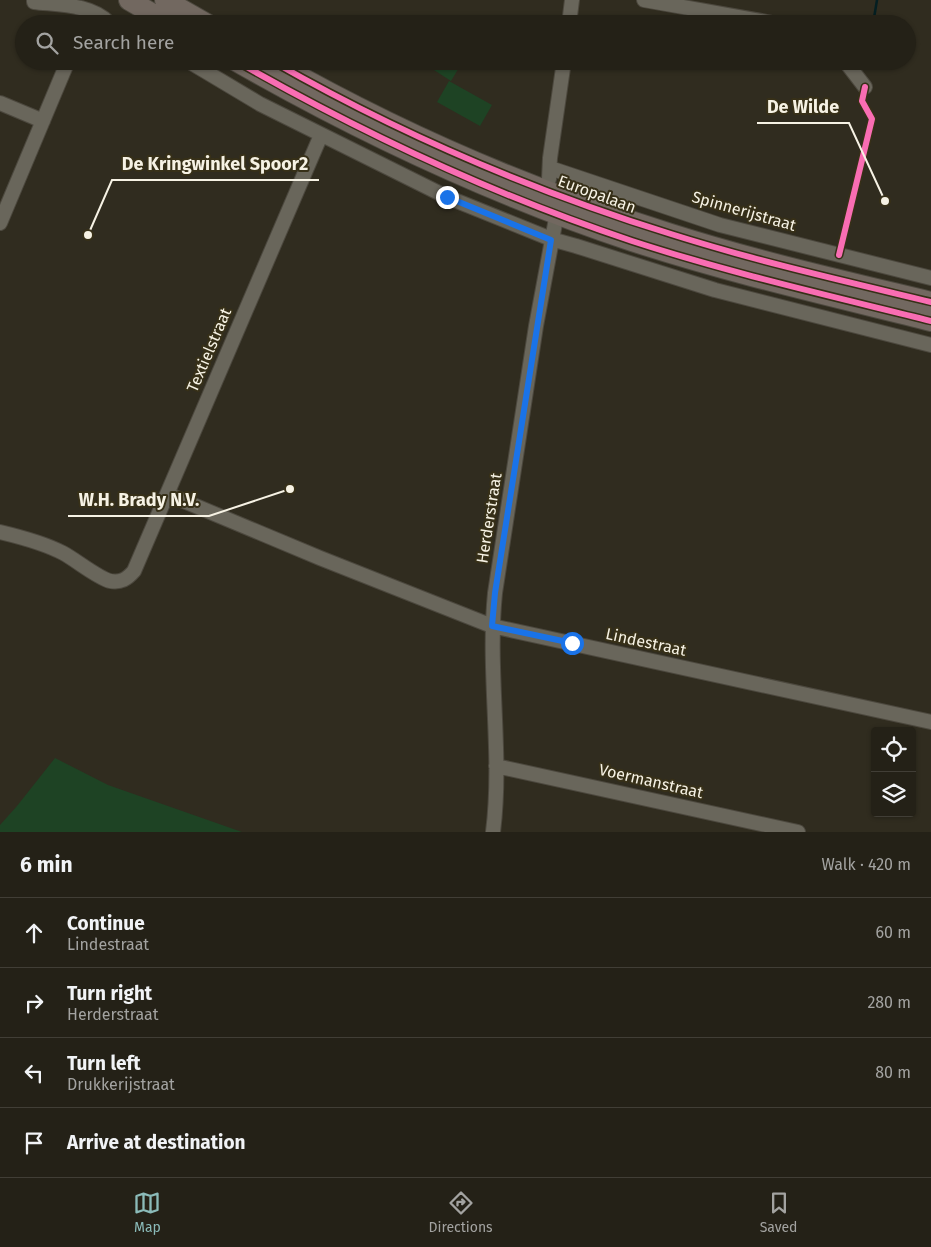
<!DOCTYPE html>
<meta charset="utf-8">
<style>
body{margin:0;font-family:"Fira Sans",sans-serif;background:#302e24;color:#f1f3f6}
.controls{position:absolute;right:15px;bottom:15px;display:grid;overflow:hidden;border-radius:5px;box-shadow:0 1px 4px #0004}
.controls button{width:45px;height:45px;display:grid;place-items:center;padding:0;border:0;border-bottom:1px solid #413e36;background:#242117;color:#f1f3f6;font:25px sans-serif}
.stop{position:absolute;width:15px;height:15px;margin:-11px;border:4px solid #1a73e8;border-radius:50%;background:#fff}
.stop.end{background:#1a73e8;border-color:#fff;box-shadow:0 1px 5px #0008}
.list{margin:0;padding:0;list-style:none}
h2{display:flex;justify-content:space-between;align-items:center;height:65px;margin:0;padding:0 20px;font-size:21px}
h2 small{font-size:16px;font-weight:400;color:#a3a3a1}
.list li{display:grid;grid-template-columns:32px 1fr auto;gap:15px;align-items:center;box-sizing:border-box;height:70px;padding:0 20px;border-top:1px solid #413e36}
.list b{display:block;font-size:19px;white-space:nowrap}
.list p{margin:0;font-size:16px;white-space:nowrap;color:#a3a3a1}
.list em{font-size:16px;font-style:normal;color:#a3a3a1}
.icon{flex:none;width:28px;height:28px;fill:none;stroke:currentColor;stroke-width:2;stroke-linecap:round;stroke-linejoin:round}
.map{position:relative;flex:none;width:931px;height:832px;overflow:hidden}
.search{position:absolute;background:#242117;box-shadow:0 1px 4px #0004;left:15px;right:15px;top:15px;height:55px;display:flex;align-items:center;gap:12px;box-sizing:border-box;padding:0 18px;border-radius:28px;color:#a3a3a1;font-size:19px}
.sheet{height:345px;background:#242117}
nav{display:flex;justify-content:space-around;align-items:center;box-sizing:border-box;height:70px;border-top:1px solid #413e36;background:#242117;font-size:14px;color:#a3a3a1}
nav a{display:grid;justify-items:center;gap:2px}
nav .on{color:#8bbbb9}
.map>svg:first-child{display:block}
</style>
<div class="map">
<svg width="931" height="832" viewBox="0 0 931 832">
<rect width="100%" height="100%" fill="#302c1f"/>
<path fill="#1e4324" d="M420,61h43l-12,20z
M449,81l43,24 -12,21 -43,-24z
M55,758l53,27 134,47h-242v-7l17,-19z"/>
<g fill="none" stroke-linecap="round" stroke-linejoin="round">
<path stroke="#041f22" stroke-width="2.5" d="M873,24l4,-24
M867,67l1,-6"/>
<g stroke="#4c483e" stroke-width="16">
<path id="minor" d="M34,0v2c24,3 57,2 75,21
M644,0l134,24
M569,24l3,-24
M188,61l72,43 187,93 104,42 25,7 139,44 216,55
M845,61l20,26
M0,103l43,18
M550,168l170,57 211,53
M546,190l3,-11 1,-21 14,-97
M0,223l68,-162
M167,494l153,64 172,68 439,96
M0,532c21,5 44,11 63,21 13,7 35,25 47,28 11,2 17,-2 24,-10l187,-436
M496,766l302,66
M493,832c10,-79 -6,-159 2,-239l41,-267 21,-113"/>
</g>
<g stroke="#4c483e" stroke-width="22">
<path id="highway" d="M129,0l41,24
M165,0l42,24
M236,61c126,72 258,134 396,180 98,32 199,55 299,80
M272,61c126,72 261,130 399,173 85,27 173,47 260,68"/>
</g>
<use href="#minor" stroke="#69665b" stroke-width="14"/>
<use href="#highway" stroke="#726860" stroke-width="20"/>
<g stroke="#373018" stroke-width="9">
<path id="cycleway" d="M236,61c126,72 258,134 396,180 98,32 199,55 299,80
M272,61c126,72 261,130 399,173 85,27 173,47 260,68
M839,255l33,-136 -10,-18 3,-14"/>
</g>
<use href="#cycleway" stroke="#f96db3" stroke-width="6"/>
</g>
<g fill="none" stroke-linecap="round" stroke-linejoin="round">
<path stroke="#1a73e8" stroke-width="6" d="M447,197l104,43 -56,353 -3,33 80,17"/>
</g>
<g text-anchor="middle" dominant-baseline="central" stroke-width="4" stroke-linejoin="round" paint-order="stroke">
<g font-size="16" fill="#f6f2e4" stroke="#373018">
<text transform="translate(597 194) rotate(20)">Europalaan</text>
<text transform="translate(744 211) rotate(16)">Spinnerijstraat</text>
<text transform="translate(209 350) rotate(-67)">Textielstraat</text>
<text transform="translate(489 518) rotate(-81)">Herderstraat</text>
<text transform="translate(646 642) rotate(12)">Lindestraat</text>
<text transform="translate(651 781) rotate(13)">Voermanstraat</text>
</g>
</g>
<path fill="none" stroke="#f6f2e4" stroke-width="2" d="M885 201L849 123H757M88 235L112 180H319M290 489L209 516H68"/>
<g fill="#f6f2e4" stroke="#373018" stroke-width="2">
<circle cx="885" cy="201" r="5"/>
<circle cx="88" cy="235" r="5"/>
<circle cx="290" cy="489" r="5"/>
</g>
<g font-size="18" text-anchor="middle" font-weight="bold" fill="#f6f2e4" stroke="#373018" stroke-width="4" stroke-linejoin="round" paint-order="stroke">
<text x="803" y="113">De Wilde</text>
<text x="215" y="170">De Kringwinkel Spoor2</text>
<text x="139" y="506">W.H. Brady N.V.</text>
</g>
</svg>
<div class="controls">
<button><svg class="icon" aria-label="locate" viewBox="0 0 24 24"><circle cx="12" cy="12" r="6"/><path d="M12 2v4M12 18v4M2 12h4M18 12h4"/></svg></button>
<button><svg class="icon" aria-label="layers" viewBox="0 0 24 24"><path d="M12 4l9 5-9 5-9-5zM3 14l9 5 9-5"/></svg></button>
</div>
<div class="stop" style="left:572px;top:643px"></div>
<div class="stop end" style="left:447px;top:197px"></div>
<div class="search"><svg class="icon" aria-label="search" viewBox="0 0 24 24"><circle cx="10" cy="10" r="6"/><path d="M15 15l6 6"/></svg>Search here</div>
</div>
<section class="sheet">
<h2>6 min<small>Walk · 420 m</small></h2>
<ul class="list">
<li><svg class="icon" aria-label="ahead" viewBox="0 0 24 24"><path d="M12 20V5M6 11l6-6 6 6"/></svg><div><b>Continue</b><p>Lindestraat</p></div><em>60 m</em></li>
<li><svg class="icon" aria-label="right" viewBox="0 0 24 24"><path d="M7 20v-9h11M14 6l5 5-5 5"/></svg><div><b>Turn right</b><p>Herderstraat</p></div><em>280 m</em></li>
<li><svg class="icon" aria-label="left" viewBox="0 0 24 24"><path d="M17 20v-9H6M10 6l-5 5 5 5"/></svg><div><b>Turn left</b><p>Drukkerijstraat</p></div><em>80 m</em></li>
<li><svg class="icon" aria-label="arrive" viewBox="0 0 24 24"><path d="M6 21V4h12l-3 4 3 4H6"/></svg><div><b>Arrive at destination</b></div></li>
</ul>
</section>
<nav>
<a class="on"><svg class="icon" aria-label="map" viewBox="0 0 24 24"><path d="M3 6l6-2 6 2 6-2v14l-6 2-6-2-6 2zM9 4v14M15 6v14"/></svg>Map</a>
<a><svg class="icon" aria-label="directions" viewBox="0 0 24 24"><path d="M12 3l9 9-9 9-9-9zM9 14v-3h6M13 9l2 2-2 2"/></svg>Directions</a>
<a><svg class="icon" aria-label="saved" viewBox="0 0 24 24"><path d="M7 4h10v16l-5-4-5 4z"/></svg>Saved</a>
</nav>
